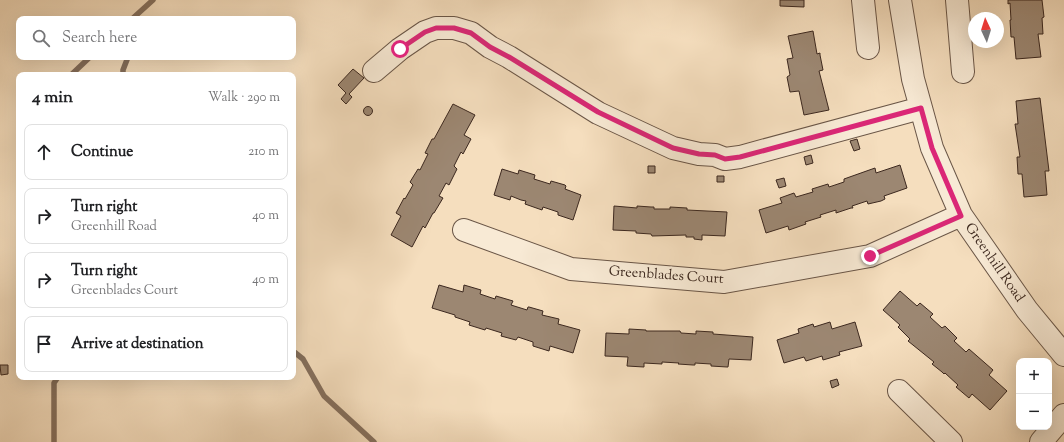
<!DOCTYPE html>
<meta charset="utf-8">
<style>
body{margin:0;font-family:"Sorts Mill Goudy",serif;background:#f6f6f6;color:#202124}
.controls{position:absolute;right:12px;bottom:12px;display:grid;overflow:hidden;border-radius:8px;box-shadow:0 4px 16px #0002}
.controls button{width:36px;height:36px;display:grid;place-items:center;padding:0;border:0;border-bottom:1px solid #e0e0e0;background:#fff;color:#202124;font:20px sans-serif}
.compass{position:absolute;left:968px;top:12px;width:36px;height:36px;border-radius:50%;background:#fff;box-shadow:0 4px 16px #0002;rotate:356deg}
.stop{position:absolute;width:12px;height:12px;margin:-9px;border:3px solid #db2777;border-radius:50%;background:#fff}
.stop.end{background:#db2777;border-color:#fff;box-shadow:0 1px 4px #0008}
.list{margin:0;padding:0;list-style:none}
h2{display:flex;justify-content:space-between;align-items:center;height:52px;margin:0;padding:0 16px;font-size:17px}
h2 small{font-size:13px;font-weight:400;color:#757577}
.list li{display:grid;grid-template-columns:26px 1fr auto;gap:12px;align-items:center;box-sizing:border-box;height:56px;margin:0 8px 8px;padding:0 8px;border:1px solid #e0e0e0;border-radius:8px}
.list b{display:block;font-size:15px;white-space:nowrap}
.list p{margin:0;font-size:13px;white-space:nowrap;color:#757577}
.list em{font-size:13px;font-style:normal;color:#757577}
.icon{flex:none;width:22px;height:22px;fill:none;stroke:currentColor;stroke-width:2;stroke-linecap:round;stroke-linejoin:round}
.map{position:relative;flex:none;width:1064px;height:442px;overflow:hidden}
.search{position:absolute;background:#fff;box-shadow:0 4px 16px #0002;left:16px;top:16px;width:280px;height:44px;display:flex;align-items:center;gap:10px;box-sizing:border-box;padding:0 14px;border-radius:8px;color:#757577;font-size:15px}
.panel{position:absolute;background:#fff;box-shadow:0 4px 16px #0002;left:16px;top:72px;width:280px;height:308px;border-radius:8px}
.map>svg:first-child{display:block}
</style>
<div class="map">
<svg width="1064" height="442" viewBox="0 0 1064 442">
<rect width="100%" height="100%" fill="#f5debe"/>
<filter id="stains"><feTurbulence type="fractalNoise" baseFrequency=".005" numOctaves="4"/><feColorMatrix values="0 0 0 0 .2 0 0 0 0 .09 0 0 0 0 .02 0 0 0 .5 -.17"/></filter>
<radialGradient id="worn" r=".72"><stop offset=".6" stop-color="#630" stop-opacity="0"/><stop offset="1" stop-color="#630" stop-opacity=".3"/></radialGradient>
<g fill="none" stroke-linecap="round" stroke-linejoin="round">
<path stroke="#85705e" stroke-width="5.5" d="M132,19l21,-19
M71,75l19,-18
M123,75v-5l5,-13
M293,351l10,8 21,37 50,46
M54,442v-59l4,-6"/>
</g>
<path fill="#9c8772" stroke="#3c281f" d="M780,0h24v7l-24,-1z
M1008,0h34l2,17 -2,1 1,16h-5l3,23 -25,2 -2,-22h-3l-1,-17h1l-1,-17 -2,1z
M813,31l4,23 3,-1v2l3,15 -4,1 10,39 -25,5 -5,-24 -9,1 -3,-15 3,-2 -3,-16 6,-1 -5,-22z
M353,69l11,9 -15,16 3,3 -6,7 -5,-5 5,-6 -8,-8z
M1040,98l9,73h-4l2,24 -23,2 -2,-23h-4l-1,-17h3l-5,-33h3l-2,-23z
M453,104l22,11 -11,20 7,4 -8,15 -2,-2 -7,14 3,3 -8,16 -3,-2 -7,13 4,2 -9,15h-1l-8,15 -2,-2 -11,21 -21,-12 10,-19 -5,-3 8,-15 1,1 8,-14 -3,-3 8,-13 2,1 8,-16 -3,-1 7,-14h2z
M363.5 111a4.5 4.5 0 1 1 9 0a4.5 4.5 0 1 1-9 0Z
M857,139l3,10 -6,2 -4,-10z
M811,155l2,8 -7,2 -2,-8z
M900,165l7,23 -23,8 1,3 -4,2 -13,3 -1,-3 -15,5 1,2h-2l-15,5v-3l-16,5 1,2 -16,5 1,2 -17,6 -1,-4 -22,7 -7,-23 23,-7 -2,-5 14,-5 2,4 17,-5 -1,-3 16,-5 1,3 15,-5v-3l31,-11 1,5z
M648,166h7v7h-7z
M502,169l16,5 1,-4 16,5 -1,4 16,5 1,-3 14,4 1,1 -1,3 16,6 -8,25 -15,-5v-3l-15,-5 -1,3 -17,-6 1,-3 -5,-1 -10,-4 -1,4 -16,-5z
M717,176h7v6h-7z
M784,178l2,8 -7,2 -3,-8z
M614,206l23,2v-2l14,1h3v2h16v-2l17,1v2l40,2 -2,24 -23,-1v5l-8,-1v-2h-8v-2l-34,1 -1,-2 -15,-1v-2l-23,-1z
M439,285l24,7 1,-7 17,5 -1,4 15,5 1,-3 17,5 -2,4 16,5 1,-3h1l14,4 -1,4 17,4 -1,5 22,6 -7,23 -23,-7 -1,5 -16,-5v-4l-15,-5 -2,3 -15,-4 1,-3 -16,-5 -1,2 -16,-5 1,-3 -15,-5v-2l-23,-7z
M900,291l17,15 3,-3 13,11 -3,3 12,11 3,-2 12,12 -3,3 12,11 3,-3 24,21 -4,5 18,16 -17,19 -18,-16 -3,4 -13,-11 2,-2 -13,-12 -1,1 -2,-2 -10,-8 2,-2 -26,-21 2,-2 -12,-12 2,-2 -17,-15z
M830,322l2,7 23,-7 7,24 -23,6 1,3 -17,5 -1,-4 -16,5 -2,-4 -20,6 -7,-23 22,-7 -1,-4 15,-5 1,3z
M629,329l17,1v1h34l1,2 15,1v-3l17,1v2l40,3 -2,23 -22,-1 -1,8h-1l-16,-1v-2l-16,-1v2h-2l-15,-1 1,-1 -17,-1v2l-18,-1v4l-17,-1 1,-9 -23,-1 1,-23 23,1z
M0,365h8v9l-7,1z
M837,379l2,6 -7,3 -2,-7z"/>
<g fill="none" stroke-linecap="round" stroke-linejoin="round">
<g stroke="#6a5647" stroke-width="24">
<path id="minor" d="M863,0l5,48
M900,0l13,79 8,29 11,40 29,67 66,95 37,45
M957,0l6,72
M374,71l26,-22 25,-17 11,-4h18l17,5 19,14 19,10 89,56 75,35 26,6 16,1 10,4 15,-2 181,-49
M464,230l107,39 153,13 146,-26 91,-41
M899,391l52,51
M1041,442l23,-27"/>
</g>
<use href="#minor" stroke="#f8ead5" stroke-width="22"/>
</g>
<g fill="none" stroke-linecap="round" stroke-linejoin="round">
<path stroke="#db2777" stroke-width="5" d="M400,49l25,-17 11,-4h18l17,5 19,14 19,10 89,55 75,36 26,6 16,1 10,4 15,-2 181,-49 11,40 29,68 -91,40"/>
</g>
<g text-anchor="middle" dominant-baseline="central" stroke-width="4" stroke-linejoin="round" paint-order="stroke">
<g font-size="14" fill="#3c281f" stroke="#f8ead5">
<text transform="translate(994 263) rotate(55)">Greenhill Road</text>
<text transform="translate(666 276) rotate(4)">Greenblades Court</text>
</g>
</g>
<rect width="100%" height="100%" filter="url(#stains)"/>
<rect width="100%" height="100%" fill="url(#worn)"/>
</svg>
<div class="controls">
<button>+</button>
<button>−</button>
</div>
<svg class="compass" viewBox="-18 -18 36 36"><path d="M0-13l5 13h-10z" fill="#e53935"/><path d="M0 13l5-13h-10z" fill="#757577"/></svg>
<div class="stop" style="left:400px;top:49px"></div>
<div class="stop end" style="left:870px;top:256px"></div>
<div class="search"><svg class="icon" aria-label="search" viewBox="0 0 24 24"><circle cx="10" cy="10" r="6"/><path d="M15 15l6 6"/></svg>Search here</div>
<section class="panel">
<h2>4 min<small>Walk · 290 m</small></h2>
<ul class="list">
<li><svg class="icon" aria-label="ahead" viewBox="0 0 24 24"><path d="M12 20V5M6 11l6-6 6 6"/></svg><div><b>Continue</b></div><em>210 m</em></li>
<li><svg class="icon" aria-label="right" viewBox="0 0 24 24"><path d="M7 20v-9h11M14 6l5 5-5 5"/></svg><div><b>Turn right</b><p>Greenhill Road</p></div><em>40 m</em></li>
<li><svg class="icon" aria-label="right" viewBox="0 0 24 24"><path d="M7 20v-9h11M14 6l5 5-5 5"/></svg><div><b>Turn right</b><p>Greenblades Court</p></div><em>40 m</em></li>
<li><svg class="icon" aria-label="arrive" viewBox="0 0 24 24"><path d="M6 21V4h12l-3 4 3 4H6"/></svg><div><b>Arrive at destination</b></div></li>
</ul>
</section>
</div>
